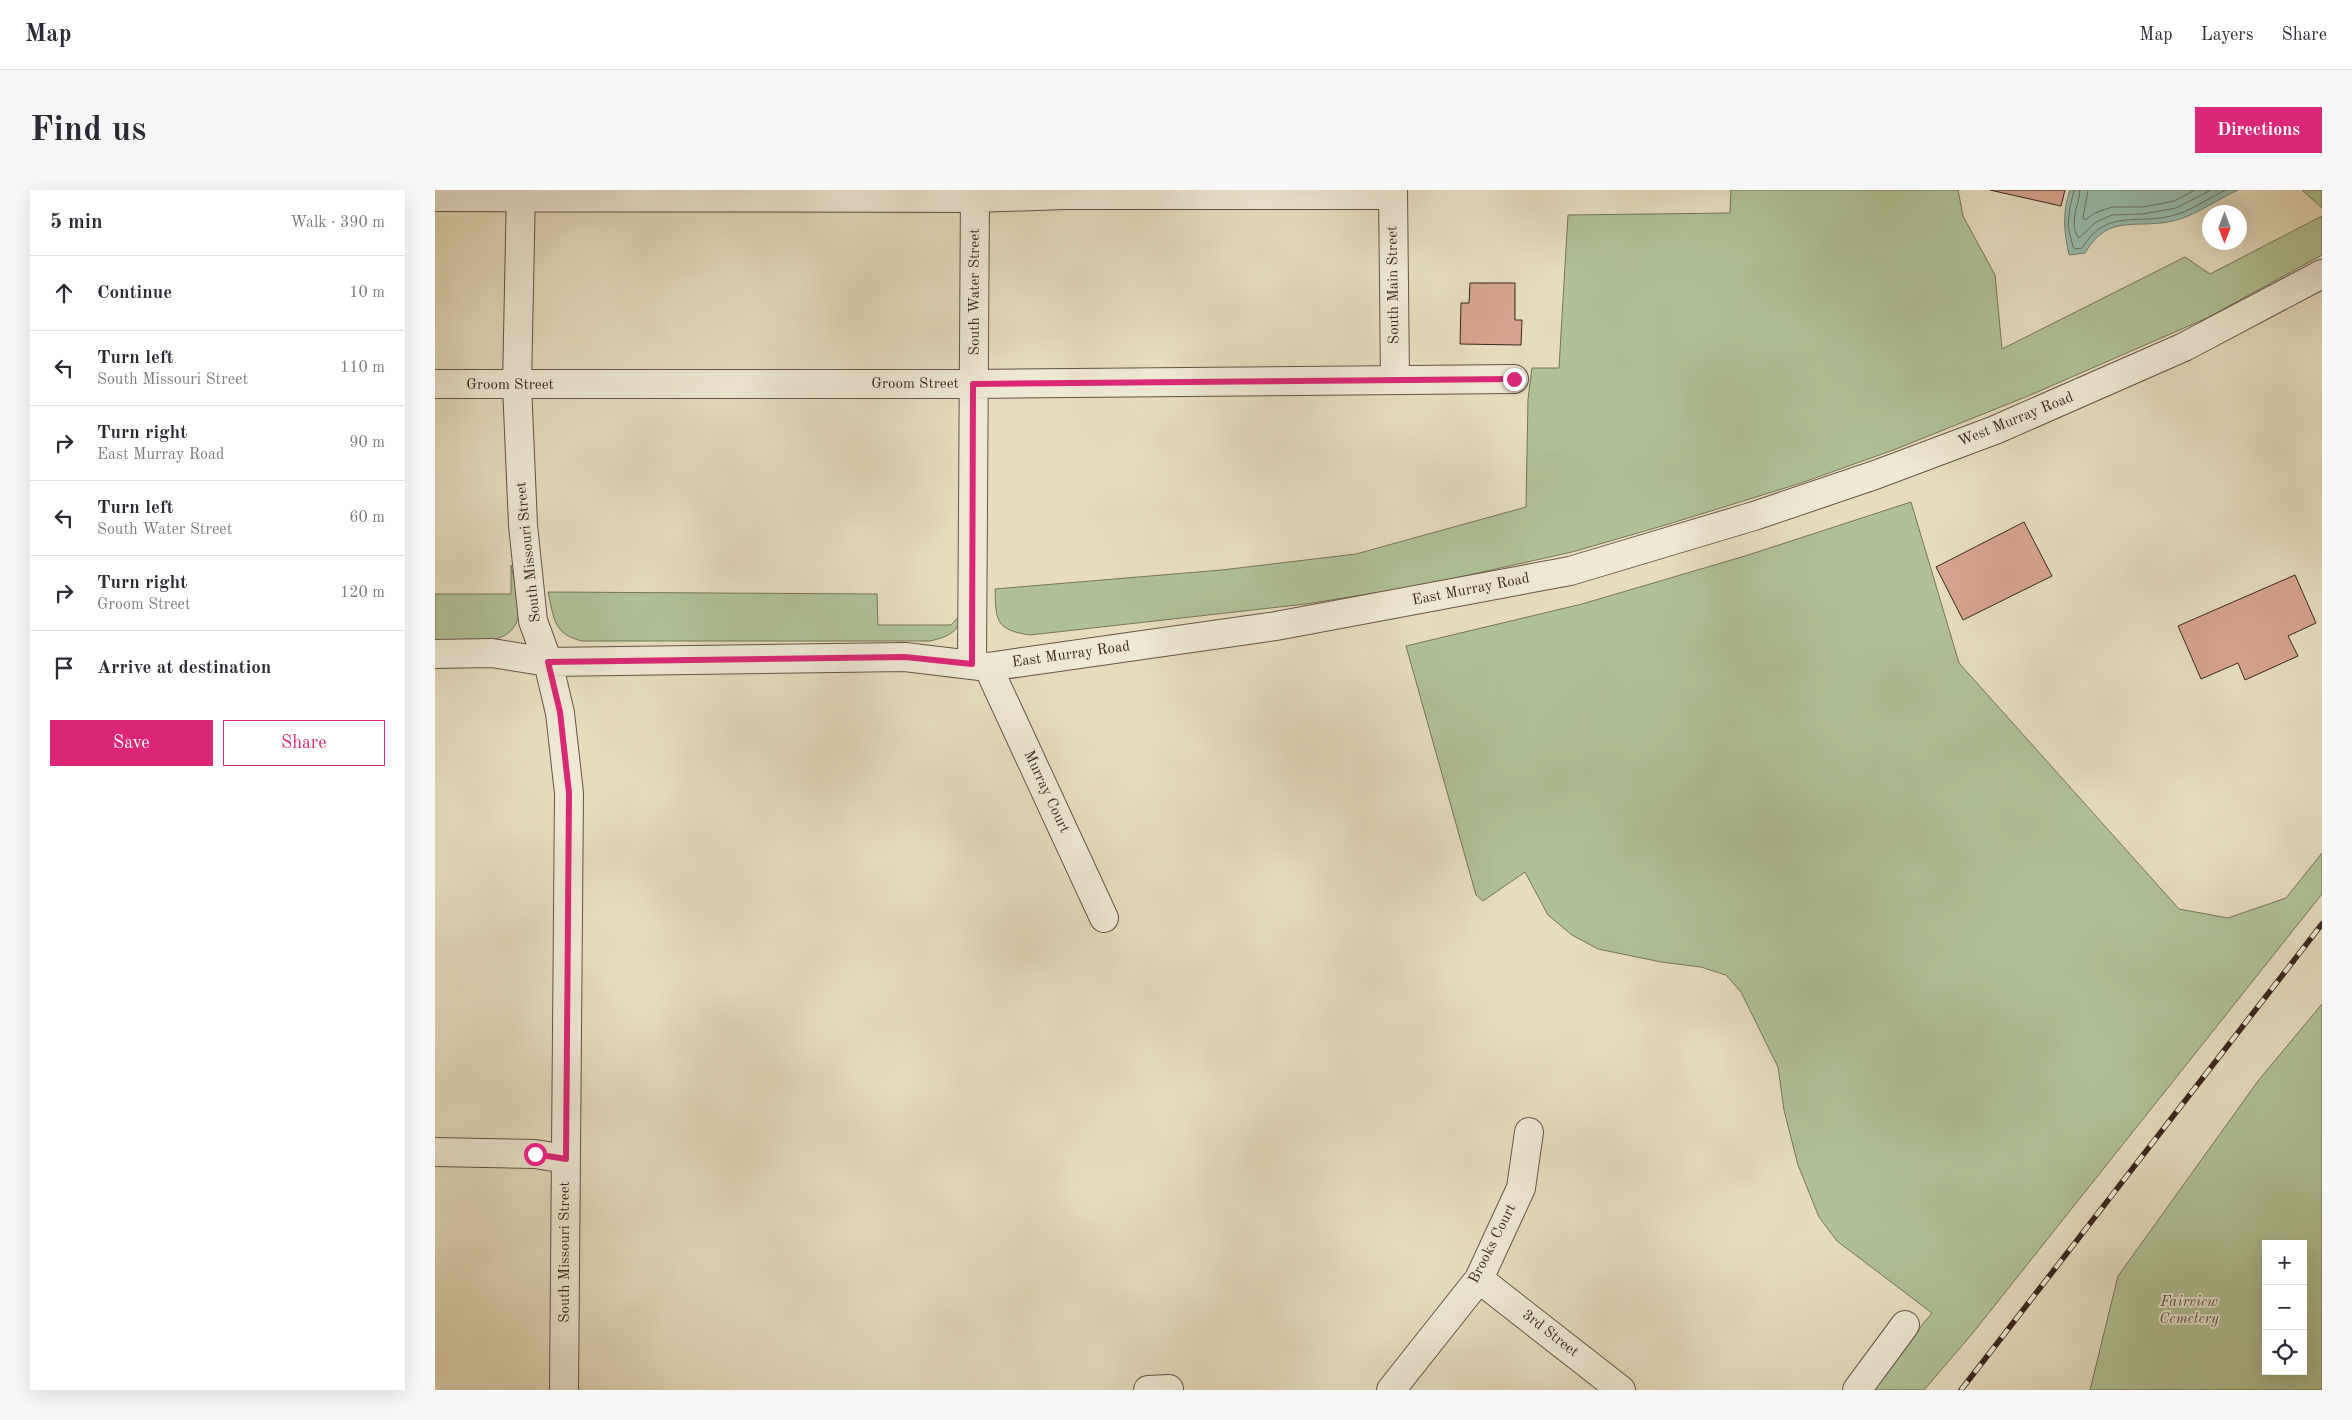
<!DOCTYPE html>
<meta charset="utf-8">
<style>
body{margin:0;font-family:"Old Standard TT",serif;background:#f7f7f7;color:#2b2b33}
.controls{position:absolute;right:15px;bottom:15px;display:grid;overflow:hidden;border-radius:0px;box-shadow:0 5px 20px #0002}
.controls button{width:45px;height:45px;display:grid;place-items:center;padding:0;border:0;border-bottom:1px solid #e1e1e2;background:#fff;color:#2b2b33;font:25px sans-serif}
.compass{position:absolute;left:1767px;top:15px;width:45px;height:45px;border-radius:50%;background:#fff;box-shadow:0 5px 20px #0002;rotate:180deg}
.stop{position:absolute;width:15px;height:15px;margin:-11px;border:4px solid #db2777;border-radius:50%;background:#fff}
.stop.end{background:#db2777;border-color:#fff;box-shadow:0 1px 5px #0008}
.list{margin:0;padding:0;list-style:none}
h2{display:flex;justify-content:space-between;align-items:center;height:65px;margin:0;padding:0 20px;font-size:21px}
h2 small{font-size:16px;font-weight:400;color:#7c7c81}
.list li{display:grid;grid-template-columns:32px 1fr auto;gap:15px;align-items:center;box-sizing:border-box;height:75px;padding:0 20px;border-top:1px solid #e1e1e2}
.list b{display:block;font-size:19px;white-space:nowrap}
.list p{margin:0;font-size:16px;white-space:nowrap;color:#7c7c81}
.list em{font-size:16px;font-style:normal;color:#7c7c81}
.actions{display:flex;gap:10px;padding:15px 20px}
.actions a{flex:1;padding:11px 0;border:1px solid #db2777;border-radius:0px;text-align:center;font-size:18px;color:#db2777}
.actions .main{background:#db2777;color:#fff}
.icon{flex:none;width:28px;height:28px;fill:none;stroke:currentColor;stroke-width:2;stroke-linecap:round;stroke-linejoin:round}
.map{position:relative;flex:none;width:1887px;height:1200px;overflow:hidden;border-radius:0px}
header{display:flex;align-items:center;gap:30px;box-sizing:border-box;height:70px;padding:0 25px;background:#fff;border-bottom:1px solid #e1e1e2}
header strong{font-size:24px}
nav{display:flex;gap:28px;margin-inline-start:auto;font-size:18px}
.intro{display:flex;align-items:center;justify-content:space-between;box-sizing:border-box;height:120px;padding:0 30px}
h1{margin:0;font-size:35px}
.button{padding:12px 22px;border-radius:0px;background:#db2777;color:#fff;font-size:18px;font-weight:700}
main{display:flex;gap:30px;padding:0 30px}
aside{flex:1;background:#fff;border-radius:0px;box-shadow:0 5px 20px #0002}
.map>svg:first-child{display:block}
</style>
<header>
<strong>Map</strong>
<nav><a>Map</a><a>Layers</a><a>Share</a></nav>
</header>
<div class="intro"><h1>Find us</h1><a class="button">Directions</a></div>
<main>
<aside>
<h2>5 min<small>Walk · 390 m</small></h2>
<ul class="list">
<li><svg class="icon" aria-label="ahead" viewBox="0 0 24 24"><path d="M12 20V5M6 11l6-6 6 6"/></svg><div><b>Continue</b></div><em>10 m</em></li>
<li><svg class="icon" aria-label="left" viewBox="0 0 24 24"><path d="M17 20v-9H6M10 6l-5 5 5 5"/></svg><div><b>Turn left</b><p>South Missouri Street</p></div><em>110 m</em></li>
<li><svg class="icon" aria-label="right" viewBox="0 0 24 24"><path d="M7 20v-9h11M14 6l5 5-5 5"/></svg><div><b>Turn right</b><p>East Murray Road</p></div><em>90 m</em></li>
<li><svg class="icon" aria-label="left" viewBox="0 0 24 24"><path d="M17 20v-9H6M10 6l-5 5 5 5"/></svg><div><b>Turn left</b><p>South Water Street</p></div><em>60 m</em></li>
<li><svg class="icon" aria-label="right" viewBox="0 0 24 24"><path d="M7 20v-9h11M14 6l5 5-5 5"/></svg><div><b>Turn right</b><p>Groom Street</p></div><em>120 m</em></li>
<li><svg class="icon" aria-label="arrive" viewBox="0 0 24 24"><path d="M6 21V4h12l-3 4 3 4H6"/></svg><div><b>Arrive at destination</b></div></li>
</ul>
<div class="actions"><a class="main">Save</a><a>Share</a></div>
</aside>
<div class="map">
<svg width="1887" height="1200" viewBox="0 0 1887 1200">
<rect width="100%" height="100%" fill="#e7ddbd"/>
<filter id="stains"><feTurbulence type="fractalNoise" baseFrequency=".004" numOctaves="4"/><feColorMatrix values="0 0 0 0 .2 0 0 0 0 .09 0 0 0 0 .02 0 0 0 .5 -.17"/></filter>
<radialGradient id="worn" r=".72"><stop offset=".6" stop-color="#630" stop-opacity="0"/><stop offset="1" stop-color="#630" stop-opacity=".3"/></radialGradient>
<path fill="#b0c295" stroke="#767458" fill-rule="evenodd" d="M1296,0h227l5,26 32,59 7,74 183,-92 25,17 112,-58v39l-115,63 -179,78 -132,53 -95,34 -132,41 -97,28 -148,33 -118,19 -276,31c-35,-5 -34,-15 -35,-46l227,-19 134,-16 170,-47 2,-108 4,-31h27l9,-153 162,-2z
M1867,0h20v18z
M1476,312l48,161 220,246 49,9 58,-20 36,-45v41l-350,440 -48,56h-56l64,-77 -95,-72 -18,-24 -21,-52 -14,-55 -6,-43 -37,-75 -15,-17 -25,-8 -40,-5 -63,-13 -26,-14 -24,-20 -23,-43 -42,29 -7,-6 -70,-249 176,-42 163,-48z
M76,375c3,14 8,31 8,46 -2,40 -57,30 -84,30v-47h76z
M113,402l329,2 1,31h73l13,-14c-6,21 -13,25 -34,30h-348c-29,-7 -28,-23 -34,-49z
M1887,814v386h-232l28,-114 140,-195zM1831,1054h37v127h-37z"/>
<path fill="#98bdac" stroke="#738072" d="M1635,0h168c-18,8 -41,24 -58,29 -41,13 -70,-9 -95,34l-16,2c-5,-24 -7,-42 1,-65z"/>
<g fill="none" stroke-linecap="round" stroke-linejoin="round">
<path stroke="#6a7164" stroke-width="1" d="M1639,0l-4,17 -2,19 5,21 2,2 7,-1c26,-42 57,-21 96,-34 16,-5 32,-17 48,-24
M1645,0c-1,15 -12,35 -1,48l17,-16 16,-7 31,-1 33,-6 35,-18
M1653,0l-5,28 2,2 10,-7 17,-6h31l31,-6 21,-11"/>
</g>
<path fill="#d5a58d" stroke="#3b251c" d="M1555,0h75l-4,16z
M1035,93h45v37h7l-1,25 -61,-1 1,-41h8z
M1589,332l28,54 -89,44 -27,-53z
M1860,385l21,48 -28,13 10,20 -53,24 -7,-17 -37,16 -23,-53z"/>
<g fill="none" stroke-linecap="round" stroke-linejoin="round">
<g stroke="#665344" stroke-width="30">
<path id="minor" d="M86,0l-4,195 6,140 10,96 15,41 12,51 9,80 -5,597
M958,0l2,190
M0,7l540,1 90,-3h328
M0,194h538l541,-5
M0,464l57,-1 56,9 357,-5 83,10 288,-41 294,-55 184,-55 121,-41 120,-45 189,-83 138,-73
M537,474l3,-474
M553,477l116,251
M0,962l100,2 31,5
M1044,1089l142,111
M713,1200l21,-1
M956,1200l88,-111 42,-91 8,-56
M1422,1200l48,-65"/>
</g>
<use href="#minor" stroke="#efe9d4" stroke-width="28"/>
<g stroke="#3b251c" stroke-width="5.5">
<path id="rail" d="M1526,1200l361,-466"/>
</g>
<use href="#rail" stroke="#efe9d4" stroke-width="4" stroke-dasharray="11" stroke-linecap="butt"/>
</g>
<g fill="none" stroke-linecap="round" stroke-linejoin="round">
<path stroke="#db2777" stroke-width="6" d="M100,964l31,5 3,-366 -9,-81 -12,-50 357,-5 67,7 1,-280 541,-5"/>
</g>
<g text-anchor="middle" dominant-baseline="central" stroke-width="4" stroke-linejoin="round" paint-order="stroke">
<g font-size="15" fill="#3b251c" stroke="#efe9d4">
<text transform="translate(959 95) rotate(-91)">South Main Street</text>
<text transform="translate(540 102) rotate(-90)">South Water Street</text>
<text x="480" y="194">Groom Street</text>
<text x="75" y="195">Groom Street</text>
<text transform="translate(1581 230) rotate(-22)">West Murray Road</text>
<text transform="translate(94 362) rotate(-96)">South Missouri Street</text>
<text transform="translate(1036 400) rotate(-11)">East Murray Road</text>
<text transform="translate(636 465) rotate(-8)">East Murray Road</text>
<text transform="translate(611 602) rotate(65)">Murray Court</text>
<text transform="translate(1058 1054) rotate(-63)">Brooks Court</text>
<text transform="translate(130 1062) rotate(-90)">South Missouri Street</text>
<text transform="translate(1115 1144) rotate(38)">3rd Street</text>
</g>
<g font-size="15" font-style="italic" fill="#584c3a" stroke="#efe9d4">
<text x="1754" y="1112">Fairview<tspan x="1754" dy="17">Cemetery</tspan></text>
</g>
</g>
<rect width="100%" height="100%" filter="url(#stains)"/>
<rect width="100%" height="100%" fill="url(#worn)"/>
</svg>
<div class="controls">
<button>+</button>
<button>−</button>
<button><svg class="icon" aria-label="locate" viewBox="0 0 24 24"><circle cx="12" cy="12" r="6"/><path d="M12 2v4M12 18v4M2 12h4M18 12h4"/></svg></button>
</div>
<svg class="compass" viewBox="-18 -18 36 36"><path d="M0-13l5 13h-10z" fill="#e53935"/><path d="M0 13l5-13h-10z" fill="#7c7c81"/></svg>
<div class="stop" style="left:100px;top:964px"></div>
<div class="stop end" style="left:1079px;top:189px"></div>
</div>
</main>
